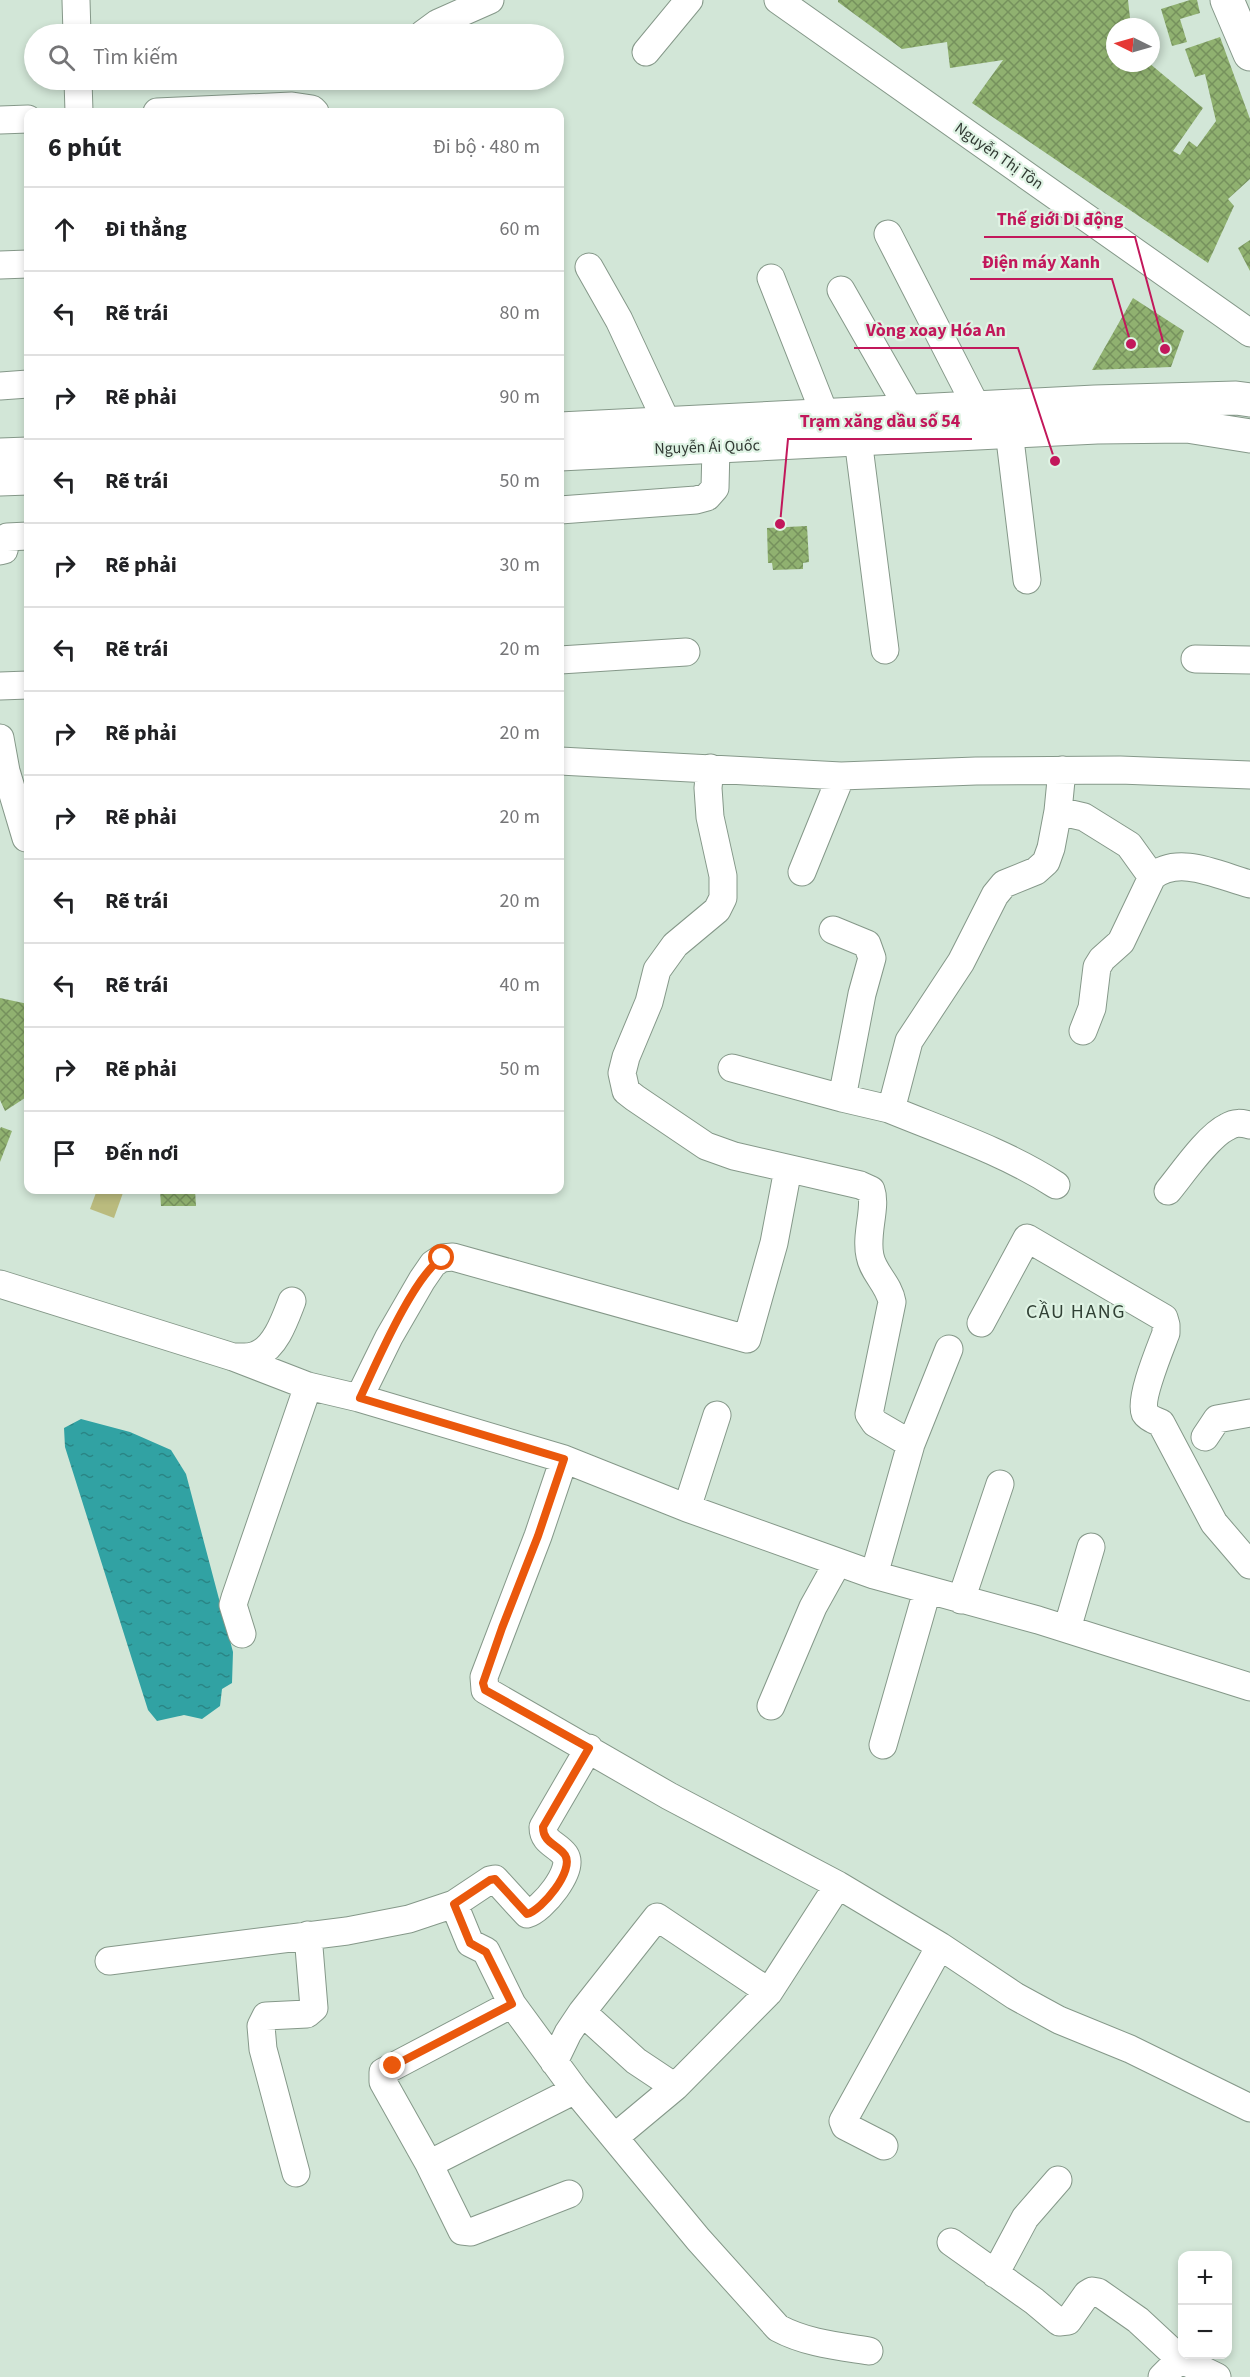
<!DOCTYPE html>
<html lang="vi">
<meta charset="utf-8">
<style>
body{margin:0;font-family:"Source Sans 3",sans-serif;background:#f6f6f6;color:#202124}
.controls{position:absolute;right:18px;bottom:18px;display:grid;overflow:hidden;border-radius:12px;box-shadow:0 3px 9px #0003}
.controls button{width:54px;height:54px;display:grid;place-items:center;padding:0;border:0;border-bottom:2px solid #e0e0e0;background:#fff;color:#202124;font:30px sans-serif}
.compass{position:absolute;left:1106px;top:18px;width:54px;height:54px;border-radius:50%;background:#fff;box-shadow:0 3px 9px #0003;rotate:275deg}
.stop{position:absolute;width:18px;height:18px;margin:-14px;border:4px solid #ea580c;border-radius:50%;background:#fff}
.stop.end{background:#ea580c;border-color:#fff;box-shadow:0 2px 6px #0008}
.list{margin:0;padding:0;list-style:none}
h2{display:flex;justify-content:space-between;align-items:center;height:78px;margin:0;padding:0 24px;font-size:26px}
h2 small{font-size:20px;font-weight:400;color:#757577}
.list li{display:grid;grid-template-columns:39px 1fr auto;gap:18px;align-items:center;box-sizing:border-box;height:84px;padding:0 24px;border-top:2px solid #e0e0e0}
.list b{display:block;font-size:22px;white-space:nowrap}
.list em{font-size:20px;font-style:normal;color:#757577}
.icon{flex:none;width:33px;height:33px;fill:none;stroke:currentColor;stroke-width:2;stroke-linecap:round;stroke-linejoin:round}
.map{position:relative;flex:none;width:1250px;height:2377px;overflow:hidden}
.search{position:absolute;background:#fff;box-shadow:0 3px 9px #0003;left:24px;top:24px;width:540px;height:66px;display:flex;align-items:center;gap:15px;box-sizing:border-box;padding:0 21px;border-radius:33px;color:#757577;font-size:22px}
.panel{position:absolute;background:#fff;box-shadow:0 3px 9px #0003;left:24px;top:108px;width:540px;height:1086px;border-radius:12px}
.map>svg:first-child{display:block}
</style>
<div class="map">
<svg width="1250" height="2377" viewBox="0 0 1250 2377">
<defs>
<pattern id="water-ripples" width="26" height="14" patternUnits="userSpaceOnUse" patternTransform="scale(1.5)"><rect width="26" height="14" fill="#31a2a3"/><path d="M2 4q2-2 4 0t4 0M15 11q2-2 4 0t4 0" fill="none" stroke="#2a8585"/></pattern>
<pattern id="building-cross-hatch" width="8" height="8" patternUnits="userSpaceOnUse" patternTransform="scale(1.5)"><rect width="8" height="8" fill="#90b170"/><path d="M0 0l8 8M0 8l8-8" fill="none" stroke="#76915d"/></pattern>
</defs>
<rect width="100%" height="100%" fill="#d2e6d7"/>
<path fill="#babb7e" d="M97,1190h27l-10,28 -24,-9z"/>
<path fill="url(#water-ripples)" d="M81,1419l49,13 41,18 15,24 47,178 -1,31 -10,6 -2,17 -18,13 -18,-4 -27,6 -9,-11 -83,-263 -1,-19z"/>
<path fill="url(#building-cross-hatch)" d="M838,0h290l3,27h-16v36h34l54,45 -30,43 7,4 9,-14 8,6 19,-26 -11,-47 -10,3 -10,-28 35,-12 30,82v60l-22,20 6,7 -26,57 -236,-160 31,-43 -53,8 -3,-26 -45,7 -64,-47z
M1190,0h7l3,13 -20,6 7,23 -15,4 -11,-37z
M1250,240v31l-12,-23z
M1133,298l51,33 -13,36 -79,3z
M807,526l2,36 -6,1v6l-30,1 -1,-7h-4l-1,-35z
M0,998l28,6v92l-23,15 -5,-11z
M1,1127l11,4 -12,31v-33z
M160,1190h35l1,16h-35z"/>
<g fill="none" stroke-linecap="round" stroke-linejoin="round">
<g stroke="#859889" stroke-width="29">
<path id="minor" d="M76,0l1,34
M778,0l472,333
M423,34l15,-11 52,-23
M646,52l43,-52
M78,80l1,32
M157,112l135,-6 20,3 3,3
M0,120l28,-1
M888,234l89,174
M0,265l28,-1
M589,267l30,53 48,103
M771,278l54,137
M841,290l69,121
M0,386l28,-2
M1009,431l18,149
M858,439l27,211
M560,510l136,-10 11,-3 8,-9 1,-41
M0,551l4,-1 3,-13 21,-1
M1195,659l55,1
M560,660l126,-8
M0,686l28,-1
M0,738l6,33 20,67
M560,761l281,15 135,-5 144,-1 130,5
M710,768l-2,20 2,29 13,59v22l-6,12 -42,35 -18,25 -8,32 -23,55 -4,16 4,18 9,7 71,48 28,10 126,29 11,5c6,17 -6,44 -1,66 3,17 19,28 22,46l-23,112 6,9 36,21 -37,131
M1058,811l26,6 45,28 23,32
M802,872l39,-96
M833,930l34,14 5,14 -10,36 -20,104 47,11 3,-3 17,-65 52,-79 34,-67 9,-11 32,-13 10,-9 5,-14 7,-37 4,-41
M1083,1031l9,-23 5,-41 5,-8 19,-17 31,-65c26,-23 68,-1 98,7
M732,1068l110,30
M889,1109c56,23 116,43 167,76
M1168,1191c14,-17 40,-55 59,-64 8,-5 14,-4 23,-2
M0,1284l233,73 75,29 51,12 205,61 123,49 187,67 164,45 212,67
M981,1323l46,-85 137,80 2,7v8c-6,16 -27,66 -21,80 3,5 11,8 16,10l53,100 36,42
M233,1357c8,0 18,1 25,-3 18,-8 27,-35 34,-53
M359,1398l30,-61 33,-57 11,-16 9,-6 11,-1 294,82 27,-96 14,-74
M1205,1437l12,-18 33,-6
M911,1444l38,-95
M564,1459l-26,77 -54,141 1,13 184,106 169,89 102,61 75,50 44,24 71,29 120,59
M687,1508l30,-93
M961,1600l39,-116
M1067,1629l24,-82
M242,1634l-9,-29 2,-7 73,-212
M771,1706l42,-99 25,-45
M883,1745l44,-154
M454,1904l16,39 16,8 26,53 63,86 123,149 80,89c28,15 59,18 91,23
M109,1961l238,-30 62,-12 45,-15 36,-24 5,-1 32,35c15,-4 48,-44 38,-59 -8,-11 -22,-12 -22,-28l46,-79
M512,2004l-129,68v10l46,82 33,67 9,1 98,-38
M582,2012l54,49 39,26 94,-95 69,-107
M554,2062l14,-29 14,-21 75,-95 112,75
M615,2137l60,-50
M884,2146l-39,-20 -2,-5 97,-175
M429,2164l146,-74
M296,2173l-33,-124 -2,-23 5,-10 41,-2 7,-6 -6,-73
M951,2242l83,59 25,21 9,-1 19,-27 5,-3 6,1 40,28 42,39 37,18
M995,2274l30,-56 33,-38
M1162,2377l18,-18"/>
</g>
<g stroke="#859889" stroke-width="35">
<path id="major" d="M1227,0l23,54
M560,429l535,-27 141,-4 14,2
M560,454l537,-27 90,-1 63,10
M0,455l28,-1
M0,479l28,-1"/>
</g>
<use href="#minor" stroke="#fff" stroke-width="27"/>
<use href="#major" stroke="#fff" stroke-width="33"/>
</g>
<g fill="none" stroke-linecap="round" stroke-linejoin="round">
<path stroke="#ea580c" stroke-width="8" d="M393,2066l119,-62 -26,-52 -16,-9 -16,-39 36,-24 5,-1 32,35c15,-4 48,-44 38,-59 -8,-11 -22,-12 -22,-28l46,-79 -104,-58 -2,-7 19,-55 36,-92 26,-77 -204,-61c16,-34 53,-121 82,-140"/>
</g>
<g text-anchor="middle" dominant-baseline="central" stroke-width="4.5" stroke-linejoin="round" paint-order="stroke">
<g font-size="16" fill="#303832" stroke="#dff3e4">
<text transform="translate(999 156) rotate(35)">Nguyễn Thị Tồn</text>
<text transform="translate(707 447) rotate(-2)">Nguyễn Ái Quốc</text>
</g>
<g font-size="20" letter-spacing="1.5" fill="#314135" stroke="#dff3e4">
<text x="1076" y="1312">CẦU HANG</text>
</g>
</g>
<path fill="none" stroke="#c2185b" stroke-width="2" d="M1165 349L1135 237H984M1131 344L1112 279H970M1055 461L1018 348H854M780 524L788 439H972"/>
<g fill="#c2185b" stroke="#dff3e4" stroke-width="2">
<circle cx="1165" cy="349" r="6"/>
<circle cx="1131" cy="344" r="6"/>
<circle cx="1055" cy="461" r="6"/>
<circle cx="780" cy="524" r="6"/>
</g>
<g font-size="18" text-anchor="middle" font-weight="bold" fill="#c2185b" stroke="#dff3e4" stroke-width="4.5" stroke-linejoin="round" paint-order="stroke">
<text x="1060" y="225">Thế giới Di động</text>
<text x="1041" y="268">Điện máy Xanh</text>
<text x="936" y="336">Vòng xoay Hóa An</text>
<text x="880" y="427">Trạm xăng dầu số 54</text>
</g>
</svg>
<div class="controls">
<button>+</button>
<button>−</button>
</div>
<svg class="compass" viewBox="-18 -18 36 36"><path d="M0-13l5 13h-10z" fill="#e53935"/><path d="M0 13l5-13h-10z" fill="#757577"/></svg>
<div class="stop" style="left:442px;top:1258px"></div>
<div class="stop end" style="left:393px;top:2066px"></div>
<div class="search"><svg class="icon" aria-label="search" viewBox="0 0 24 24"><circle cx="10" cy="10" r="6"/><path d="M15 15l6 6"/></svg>Tìm kiếm</div>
<section class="panel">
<h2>6 phút<small>Đi bộ · 480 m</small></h2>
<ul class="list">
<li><svg class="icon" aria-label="ahead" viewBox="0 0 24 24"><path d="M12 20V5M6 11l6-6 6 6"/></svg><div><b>Đi thẳng</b></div><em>60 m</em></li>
<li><svg class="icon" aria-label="left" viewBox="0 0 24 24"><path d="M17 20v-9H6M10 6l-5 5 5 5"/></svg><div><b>Rẽ trái</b></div><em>80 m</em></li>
<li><svg class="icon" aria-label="right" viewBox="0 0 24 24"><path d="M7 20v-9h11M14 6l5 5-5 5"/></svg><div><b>Rẽ phải</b></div><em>90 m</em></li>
<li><svg class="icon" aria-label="left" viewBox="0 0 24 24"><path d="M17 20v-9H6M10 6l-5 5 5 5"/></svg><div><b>Rẽ trái</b></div><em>50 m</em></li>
<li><svg class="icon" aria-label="right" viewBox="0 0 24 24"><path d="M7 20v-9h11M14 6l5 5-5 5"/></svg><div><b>Rẽ phải</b></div><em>30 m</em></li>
<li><svg class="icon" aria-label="left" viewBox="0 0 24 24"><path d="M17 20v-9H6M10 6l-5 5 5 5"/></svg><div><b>Rẽ trái</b></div><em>20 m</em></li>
<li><svg class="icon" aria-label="right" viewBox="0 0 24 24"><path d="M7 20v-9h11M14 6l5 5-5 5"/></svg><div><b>Rẽ phải</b></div><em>20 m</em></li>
<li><svg class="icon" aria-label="right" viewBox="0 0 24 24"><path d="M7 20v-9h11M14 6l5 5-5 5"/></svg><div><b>Rẽ phải</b></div><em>20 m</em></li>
<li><svg class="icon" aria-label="left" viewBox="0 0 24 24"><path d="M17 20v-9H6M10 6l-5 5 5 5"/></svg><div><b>Rẽ trái</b></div><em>20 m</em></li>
<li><svg class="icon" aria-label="left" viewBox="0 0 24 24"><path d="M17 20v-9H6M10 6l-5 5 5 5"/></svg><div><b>Rẽ trái</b></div><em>40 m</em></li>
<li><svg class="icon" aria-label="right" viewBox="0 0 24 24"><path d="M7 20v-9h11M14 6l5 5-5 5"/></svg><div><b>Rẽ phải</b></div><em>50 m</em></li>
<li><svg class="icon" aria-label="arrive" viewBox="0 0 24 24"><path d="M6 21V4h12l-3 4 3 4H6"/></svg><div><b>Đến nơi</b></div></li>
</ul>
</section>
</div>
